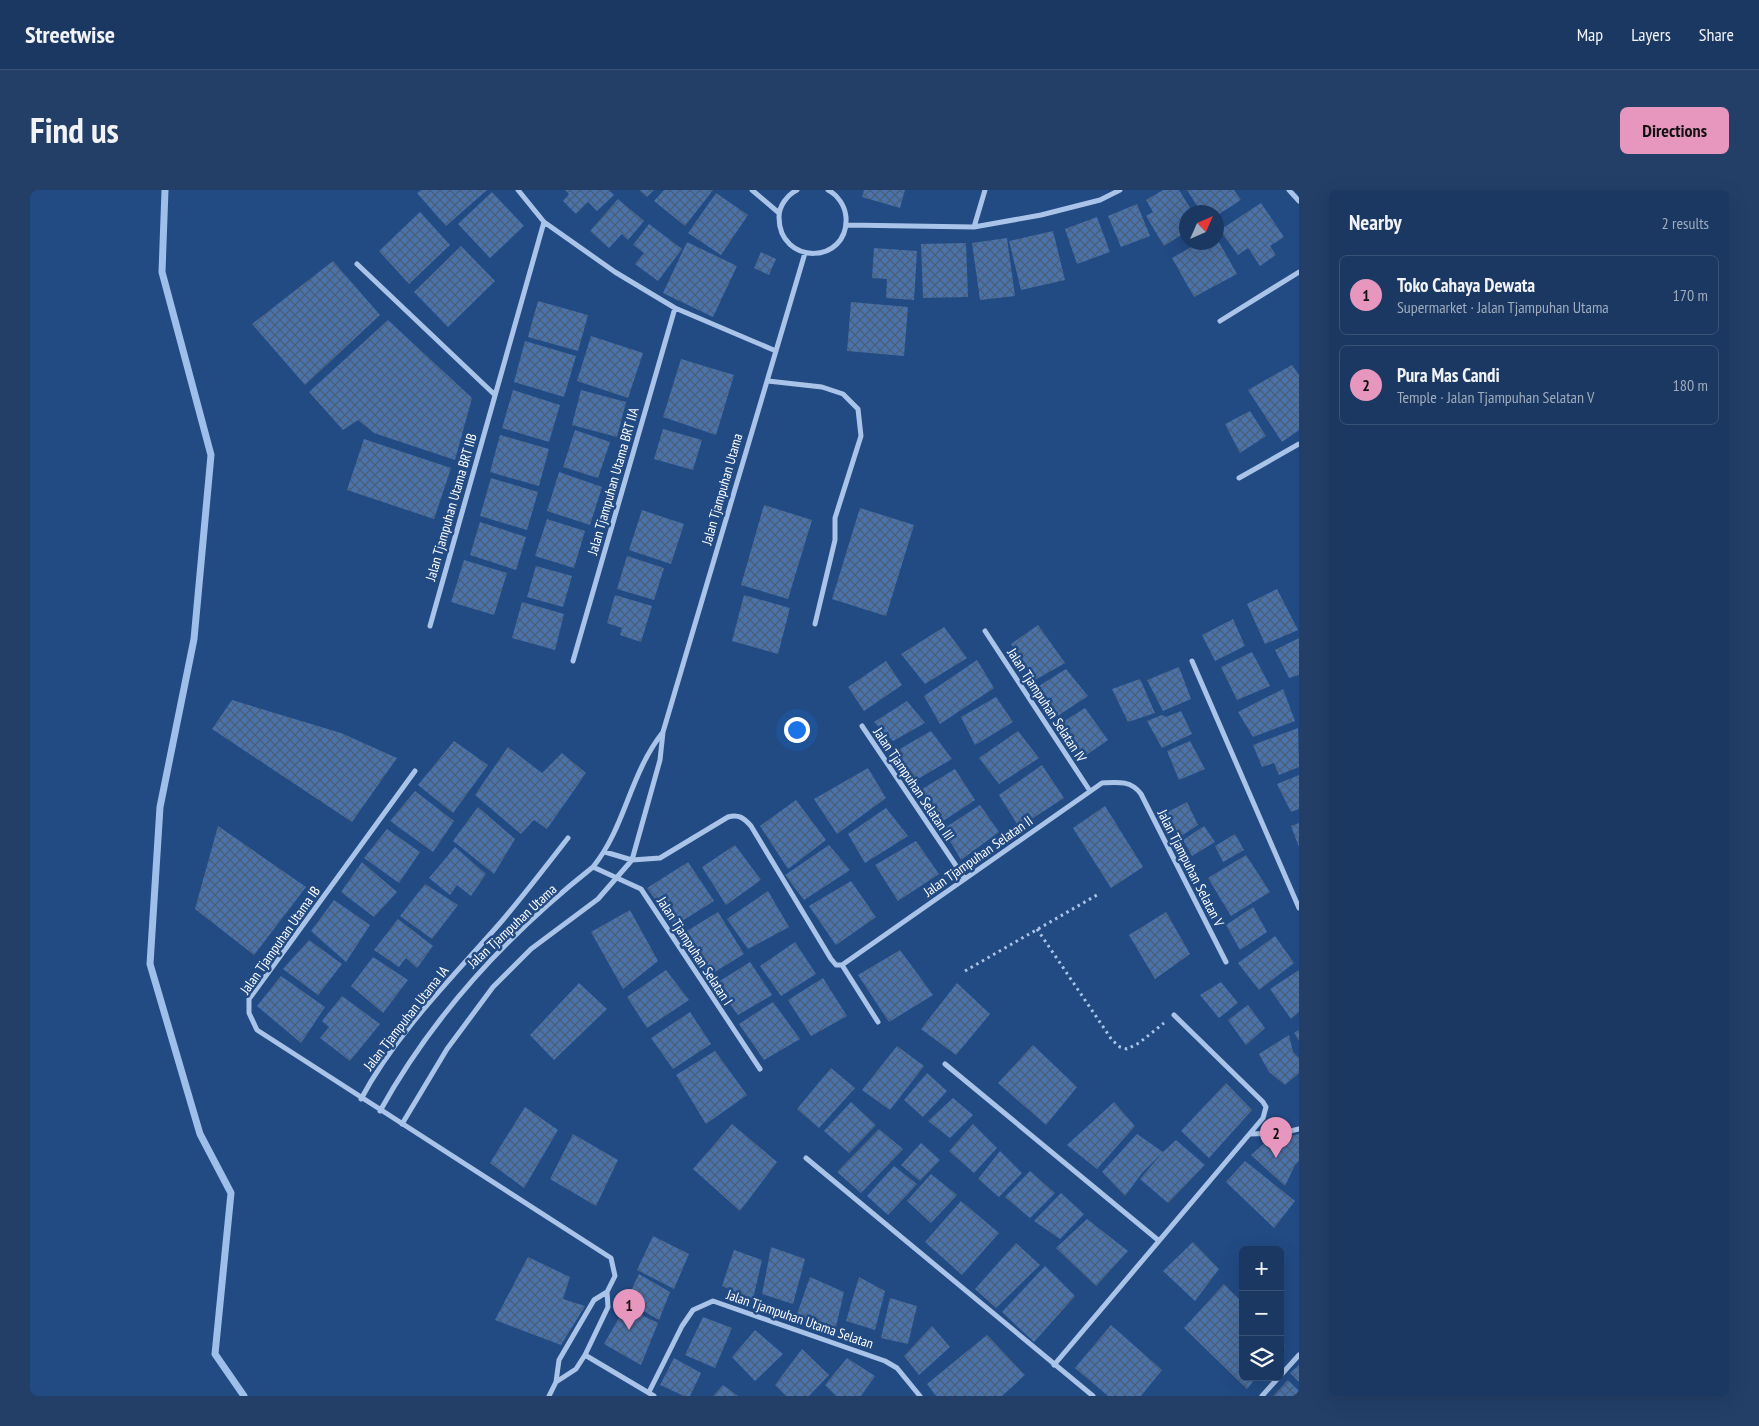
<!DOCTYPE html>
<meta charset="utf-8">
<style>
body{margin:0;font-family:"PT Sans Narrow",sans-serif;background:#233f68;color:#f1f3f6}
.controls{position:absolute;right:15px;bottom:15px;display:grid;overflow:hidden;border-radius:8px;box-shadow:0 5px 20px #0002}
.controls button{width:45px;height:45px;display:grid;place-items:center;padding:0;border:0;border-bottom:1px solid #385277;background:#1a3862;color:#f1f3f6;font:25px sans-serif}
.compass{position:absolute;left:1149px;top:15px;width:45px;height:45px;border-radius:50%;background:#1a3862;box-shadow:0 5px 20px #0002;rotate:45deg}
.you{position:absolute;left:766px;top:539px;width:18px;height:18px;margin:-12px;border:4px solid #fff;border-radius:50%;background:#1a73e8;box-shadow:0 0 0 8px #1a73e833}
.badge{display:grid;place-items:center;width:32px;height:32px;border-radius:50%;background:#e797bd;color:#111;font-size:16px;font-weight:700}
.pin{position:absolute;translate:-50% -41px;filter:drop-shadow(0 1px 2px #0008)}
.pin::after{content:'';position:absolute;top:26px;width:18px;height:15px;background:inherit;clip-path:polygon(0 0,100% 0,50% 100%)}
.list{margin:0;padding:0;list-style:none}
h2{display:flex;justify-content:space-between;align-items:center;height:65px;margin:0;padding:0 20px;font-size:21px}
h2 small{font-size:16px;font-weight:400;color:#9facbe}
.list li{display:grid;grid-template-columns:32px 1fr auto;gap:15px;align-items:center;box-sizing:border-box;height:80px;margin:0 10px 10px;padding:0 10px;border:1px solid #385277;border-radius:8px}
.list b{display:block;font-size:19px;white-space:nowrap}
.list p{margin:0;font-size:16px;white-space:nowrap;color:#9facbe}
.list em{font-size:16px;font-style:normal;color:#9facbe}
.icon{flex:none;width:28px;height:28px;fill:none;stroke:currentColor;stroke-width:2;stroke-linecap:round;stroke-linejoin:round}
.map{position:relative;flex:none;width:1269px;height:1206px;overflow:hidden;border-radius:8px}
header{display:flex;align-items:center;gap:30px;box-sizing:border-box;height:70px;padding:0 25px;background:#1a3862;border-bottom:1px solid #385277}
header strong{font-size:24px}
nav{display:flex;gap:28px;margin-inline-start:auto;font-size:18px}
.intro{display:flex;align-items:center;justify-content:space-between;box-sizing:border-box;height:120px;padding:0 30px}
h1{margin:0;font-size:35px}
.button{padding:12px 22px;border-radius:8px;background:#e797bd;color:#111;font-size:18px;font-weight:700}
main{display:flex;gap:30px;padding:0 30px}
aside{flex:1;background:#1a3862;border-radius:8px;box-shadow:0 5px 20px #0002}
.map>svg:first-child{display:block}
</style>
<header>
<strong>Streetwise</strong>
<nav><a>Map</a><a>Layers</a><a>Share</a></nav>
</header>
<div class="intro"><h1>Find us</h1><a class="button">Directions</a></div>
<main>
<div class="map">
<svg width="1269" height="1206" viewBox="0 0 1269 1206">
<defs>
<pattern id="building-cross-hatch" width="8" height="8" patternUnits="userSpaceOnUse" patternTransform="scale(1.25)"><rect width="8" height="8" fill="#4a73ab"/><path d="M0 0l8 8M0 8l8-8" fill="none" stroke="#4b5e77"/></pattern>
</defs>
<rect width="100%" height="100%" fill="#224a83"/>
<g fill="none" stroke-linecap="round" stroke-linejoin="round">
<path stroke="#9dbfe9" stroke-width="7" d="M135,0l-3,82 49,183 -17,184 -34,168 -10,157 50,170 31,59 -16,161 29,42"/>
</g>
<path fill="url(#building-cross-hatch)" d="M391,0h66l-41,36 -29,-33z
M535,0h44l5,5 -17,16 -9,-9 -12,12 -13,-13 6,-7z
M609,0h15l-7,7z
M634,0h49l-28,36 -31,-25z
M834,0h41l-5,18 -38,-11z
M1133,0h16l13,21 -11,6 5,9v6l-22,14 -18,-30 7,-4 -7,-12z
M1157,0h47l7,10 -25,16v-4h-15z
M462,2l32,34 -34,32 -32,-34z
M686,3l32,22 -27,40 -33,-22z
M588,9l26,22 -16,19 -6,-6 -13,14 -19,-17z
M1231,13l23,34 -14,9 6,9 -16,11 -12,-18 -10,7 -18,-25z
M1107,14l13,32 -29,11 -13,-31z
M390,22l30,33 -41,39 -30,-33z
M1067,27l13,35 -33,12 -12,-35z
M619,34l33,25 -24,32 -23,-17 9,-11 -11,-8z
M1023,41l12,49 -44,10 -12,-49z
M1186,47l21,37 -43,23 -22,-39 28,-16h16z
M977,48l8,58 -35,4 -8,-57z
M657,52l50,24 -24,51 -50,-24z
M936,53l2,54 -45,1 -2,-54z
M431,56l34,35 -47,46 -34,-35z
M844,58l43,3 -3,49 -28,-2 1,-19 -15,-1z
M731,62l15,7 -7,16 -15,-7z
M303,71l47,54 -75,70 -53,-61z
M508,111l50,14 -10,36 -50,-14z
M821,112l57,5 -4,49 -57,-5z
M358,130l84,78 -17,62 -81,-27 -16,-13 -15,10 -34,-38z
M561,146l52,17 -15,45 -51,-17z
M495,151l51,15 -12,41 -50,-15z
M651,169l53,16 -18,60 -53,-18z
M1262,175l7,10v55l-17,12 -34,-52z
M483,200l47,15 -11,37 -47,-14z
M551,200l45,12 -9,35 -45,-12z
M1220,221l16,25 -26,17 -15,-29z
M633,239l39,11 -9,30 -39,-11z
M545,240l35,12 -12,36 -35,-11z
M470,245l49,14 -10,37 -49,-14z
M334,249l87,29 -17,51 -87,-29z
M529,282l43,15 -12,38 -43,-14z
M461,288l47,14 -11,38 -47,-14z
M734,315l48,15 -24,79 -47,-14z
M830,318l54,17 -28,91 -54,-17z
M612,320l42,14 -13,40 -42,-14z
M517,329l38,12 -11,37 -39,-12z
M450,332l46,15 -10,33 -46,-15z
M597,366l37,12 -10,32 -37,-11z
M434,370l43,13 -13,42 -43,-13z
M506,376l36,10 -9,31 -36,-10z
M1247,399l21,41 -33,14 -18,-40z
M585,405l37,11 -11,36 -21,-7 2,-7 -15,-5z
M714,405l46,13 -12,46 -46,-13z
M492,412l42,12 -9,36 -43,-12z
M1203,429l12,27 -30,15 -13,-26z
M1008,435l27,38 -30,17 -24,-36z
M914,437l23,31 -42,26 -24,-30z
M1269,448v37l-10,3 -14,-28z
M1222,462l18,34 -33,14 -16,-33z
M947,470l17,28 -54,36 -16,-28z
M856,471l16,24 -38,26 -16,-24z
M1149,477l12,32 -28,12 -16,-31z
M1036,479l22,27 -32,21 -22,-28z
M1110,489l15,34 -27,9 -16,-33z
M1253,499l12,32 -42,16 -15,-25z
M966,507l17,25 -38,23 -14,-28z
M202,510l109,33 56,25 -45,64 -140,-93z
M877,511l18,22 -32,18 -19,-19z
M1055,518l23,32 -26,18 -24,-33z
M1151,521l11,23 -30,14 -15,-27 15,-6 4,2z
M1268,538l1,39 -20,8 -5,-12 -12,4 -9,-22z
M901,541l21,28 -41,24 -20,-29z
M988,541l21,27 -40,26 -20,-26z
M424,551l34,24 -35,48 -35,-28z
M1160,551l15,28 -26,11 -12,-29z
M478,557l34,26 20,-20 24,20 -39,56 -13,-9 -13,14 -46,-39z
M1012,575l22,33 -45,29 -20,-32z
M838,578l18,30 -49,36 -23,-35z
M925,579l20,31 -35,23 -21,-32z
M1269,585v34l-8,3 -14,-28z
M385,601l39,30 -21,31 -43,-31z
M766,610l30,40 -38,29 -28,-43z
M1157,612l11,23 -20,13 -16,-23z
M950,615l19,27 -38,28 -18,-31z
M1075,616l38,61 -32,21 -38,-60z
M448,617l37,32 -21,35 -41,-33z
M856,618l22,28 -43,27 -17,-29z
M1269,633v24l-8,-21z
M188,636l88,61 -52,68 -59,-46z
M1174,636l11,16 -23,14 -9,-16z
M357,639l33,23 -21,31 -35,-25z
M1205,644l9,16 -21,12 -8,-16z
M886,651l23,33 -41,27 -23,-36z
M705,655l26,35 -35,25 -24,-38z
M799,655l21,25 -46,30 -19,-25z
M425,657l31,27 -15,22 -14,-11 -7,10 -21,-17z
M1216,665l24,37 -39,24 -23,-38z
M332,672l35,30 -23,25 -33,-25z
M658,672l26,39 -40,25 -27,-38z
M821,691l25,36 -40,28 -27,-39z
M395,694l33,21 -26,34 -32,-23z
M738,701l21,36 -41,22 -21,-30z
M304,710l36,25 -24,37 -35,-31z
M1223,717l14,25 -27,18 -14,-25z
M600,720l28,51 -35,28 -32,-57z
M688,722l26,42 -39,24 -28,-41z
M1136,722l24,42 -35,25 -26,-44z
M368,729l35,27 -16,22 -11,-10 -7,9 -25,-17z
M1245,746l19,27 -35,27 -21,-27z
M279,750l33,24 -24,31 -35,-26z
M765,752l21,32 -35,22 -21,-30z
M870,760l33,45 -44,27 -31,-47z
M343,767l35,23 -25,33 -32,-27z
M720,772l22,33 -34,20 -23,-31z
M636,780l23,30 -42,28 -20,-31z
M1269,780v42l-8,7 -21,-30z
M251,786l44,31 -24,36 -44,-37z
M793,788l24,38 -36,20 -23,-36z
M1191,792l17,21 -19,15 -19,-23z
M549,793l28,26 -53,51 -24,-25z
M927,793l33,31 -34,41 -35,-26z
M312,806l38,28 -30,37 -30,-23 9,-11 -7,-6z
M743,812l27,37 -36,21 -25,-36z
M1218,815l17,23 -19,17 -18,-25z
M660,822l21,32 -38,25 -22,-31z
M1269,840v11l-5,-8z
M1259,845l4,17 6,6v15l-14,12 -16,-13 -10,-18z
M1003,855l44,42 -31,38 -48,-42z
M867,856l27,20 -34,44 -28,-20z
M685,861l32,44 -41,29 -30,-49z
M801,878l24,20 -36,40 -22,-19z
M897,883l20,18 -24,26 -19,-17z
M1196,893l26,27 -43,48 -28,-27z
M923,908l20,17 -23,23 -22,-17z
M821,912l25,23 -27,28 -25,-22z
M1084,912l21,24 -38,43 -30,-24z
M495,917l33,23 -34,58 -34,-25z
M702,934l45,38 -37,49 -47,-42z
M943,934l24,24 -23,25 -25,-22z
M849,939l24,20 -42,44 -24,-21z
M543,944l45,26 -22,46 -46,-27z
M1107,944l26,18 -21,21 -17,23 -23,-24z
M1269,944v27l-4,4 -10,21 -34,-31 16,-14z
M1146,950l29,25 -37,38 -28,-24 23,-27z
M891,953l19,17 -20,21 -19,-16z
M970,961l22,22 -23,24 -21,-18z
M1215,971l50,40 -21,27 -48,-46z
M864,976l23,18 -29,31 -21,-19z
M1000,981l25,22 -25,25 -25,-21z
M901,984l26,21 -26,28 -24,-22z
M1031,1003l23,21 -24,25 -26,-18z
M931,1011l38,32 -37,42 -37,-33z
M1057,1029l41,32 -32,35 -40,-38z
M623,1046l36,18 -15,35 -37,-19z
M1163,1052l26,27 -24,32 -32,-30z
M986,1053l24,22 -44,43 -21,-19z
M741,1057l34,12 -12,45 -31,-10z
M704,1060l28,10 -9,39 -31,-13z
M498,1067l42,20 -7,22 22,7 -24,39 -66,-25z
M1015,1076l30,30 -41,46 -32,-30z
M609,1084l31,18 -11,28 -33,-19z
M780,1087l34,15 -9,39 -39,-14z
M829,1087l26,14 -10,39 -29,-9z
M1194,1094l19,19v74h14l-10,12 -63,-61z
M860,1108l27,8 -9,38 -27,-6z
M595,1117l33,16 -17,42 -37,-21z
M673,1127l29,11 -17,40 -30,-13z
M1081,1135l51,45 -21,26h-33l-33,-28z
M902,1136l18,21 -31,28 -15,-19z
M725,1140l28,24 -28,27 -23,-24z
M957,1145l38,40 -23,21h-66l-9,-12z
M1250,1151l5,4 -5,6z
M772,1159l27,26 -20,21h-23l-11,-11z
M644,1168l27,15 -11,23h-6l-24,-11z
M817,1168l28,18 -14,20h-25l-11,-11z
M1269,1175v17l-9,-9z
M1258,1190l11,11v5h-26z
M693,1195l15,11h-25z"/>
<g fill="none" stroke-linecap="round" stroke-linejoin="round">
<path stroke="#a9c4e8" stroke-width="3" stroke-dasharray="2.5 4" stroke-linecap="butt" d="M1007,739l75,111 8,7 7,2 12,-6 25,-20
M935,781l132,-76"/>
<path stroke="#a9c4e8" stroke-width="5" d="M488,0l26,32 71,50 60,36 101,43
M722,0l27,23
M767,0c-10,5 -18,16 -18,27 0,49 70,48 67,0 -1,-11 -8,-22 -18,-27
M1259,0l10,11
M817,35l127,2 67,-12 59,-15 20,-10
M944,37l11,-37
M327,74l138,131
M1190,131l79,-49
M738,191l54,6 21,7 15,15 3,27 -26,82v22l-20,84
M1209,288l60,-34
M400,436l114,-404
M955,441l105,160
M543,471l102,-353
M1162,471l107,247
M832,536l103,153
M385,581l-166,228v14l8,17 354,228 4,18 -8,16 1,15 -23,48 -9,14 -20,13
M575,662l27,8 28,-2 68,-41c11,-3 16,1 23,9l80,133 5,6h6l36,57
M563,677l48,22 119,180
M812,775l260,-182c15,-1 29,-3 39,11l85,168
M915,874l213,176
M331,909c35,-66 91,-121 140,-177 23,-27 45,-56 67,-84
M350,921c53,-96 127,-176 213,-244 33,-41 36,-92 70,-135
M372,934l45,-75 46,-62 38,-38 67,-50 34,-39 28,-100 3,-28 142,-479
M1221,944l31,-1 17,-4
M776,968l287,238
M555,1165l69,41
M1024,1175l209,-247 3,-11 -3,-5 -89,-87
M1250,1186l19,-21
M619,1202l33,-66 11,-16 20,-9 172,60 12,7 23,28
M519,1206l7,-14 3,-22 35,-60 13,-8
M1232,1206l17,-19"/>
</g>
<g text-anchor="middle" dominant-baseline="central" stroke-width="5" stroke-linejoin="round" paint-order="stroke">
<g font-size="14" fill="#fff" stroke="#224a83">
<text transform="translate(583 291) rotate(-74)">Jalan Tjampuhan Utama BRT IIA</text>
<text transform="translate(692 299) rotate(-74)">Jalan Tjampuhan Utama</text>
<text transform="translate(421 317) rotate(-74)">Jalan Tjampuhan Utama BRT IIB</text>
<text transform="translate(1017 515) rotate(57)">Jalan Tjampuhan Selatan IV</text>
<text transform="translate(884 594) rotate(56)">Jalan Tjampuhan Selatan III</text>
<text transform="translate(948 666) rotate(-35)">Jalan Tjampuhan Selatan II</text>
<text transform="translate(1161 678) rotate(63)">Jalan Tjampuhan Selatan V</text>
<text transform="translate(482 736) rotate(-43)">Jalan Tjampuhan Utama</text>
<text transform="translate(250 750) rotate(-55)">Jalan Tjampuhan Utama IB</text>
<text transform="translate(665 761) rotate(57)">Jalan Tjampuhan Selatan I</text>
<text transform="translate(376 828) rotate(-52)">Jalan Tjampuhan Utama IA</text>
<text transform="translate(770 1129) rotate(19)">Jalan Tjampuhan Utama Selatan</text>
</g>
</g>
</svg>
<div class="controls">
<button>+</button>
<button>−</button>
<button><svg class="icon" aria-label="layers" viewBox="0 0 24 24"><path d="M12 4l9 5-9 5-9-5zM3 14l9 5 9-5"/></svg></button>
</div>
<svg class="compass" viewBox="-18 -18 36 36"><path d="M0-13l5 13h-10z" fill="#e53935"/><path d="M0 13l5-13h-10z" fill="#9facbe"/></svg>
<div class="you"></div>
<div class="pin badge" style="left:599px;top:1140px">1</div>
<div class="pin badge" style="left:1246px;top:968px">2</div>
</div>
<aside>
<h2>Nearby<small>2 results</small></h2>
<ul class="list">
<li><span class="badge">1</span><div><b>Toko Cahaya Dewata</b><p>Supermarket · Jalan Tjampuhan Utama</p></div><em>170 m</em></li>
<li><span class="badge">2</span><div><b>Pura Mas Candi</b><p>Temple · Jalan Tjampuhan Selatan V</p></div><em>180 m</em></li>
</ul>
</aside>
</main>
